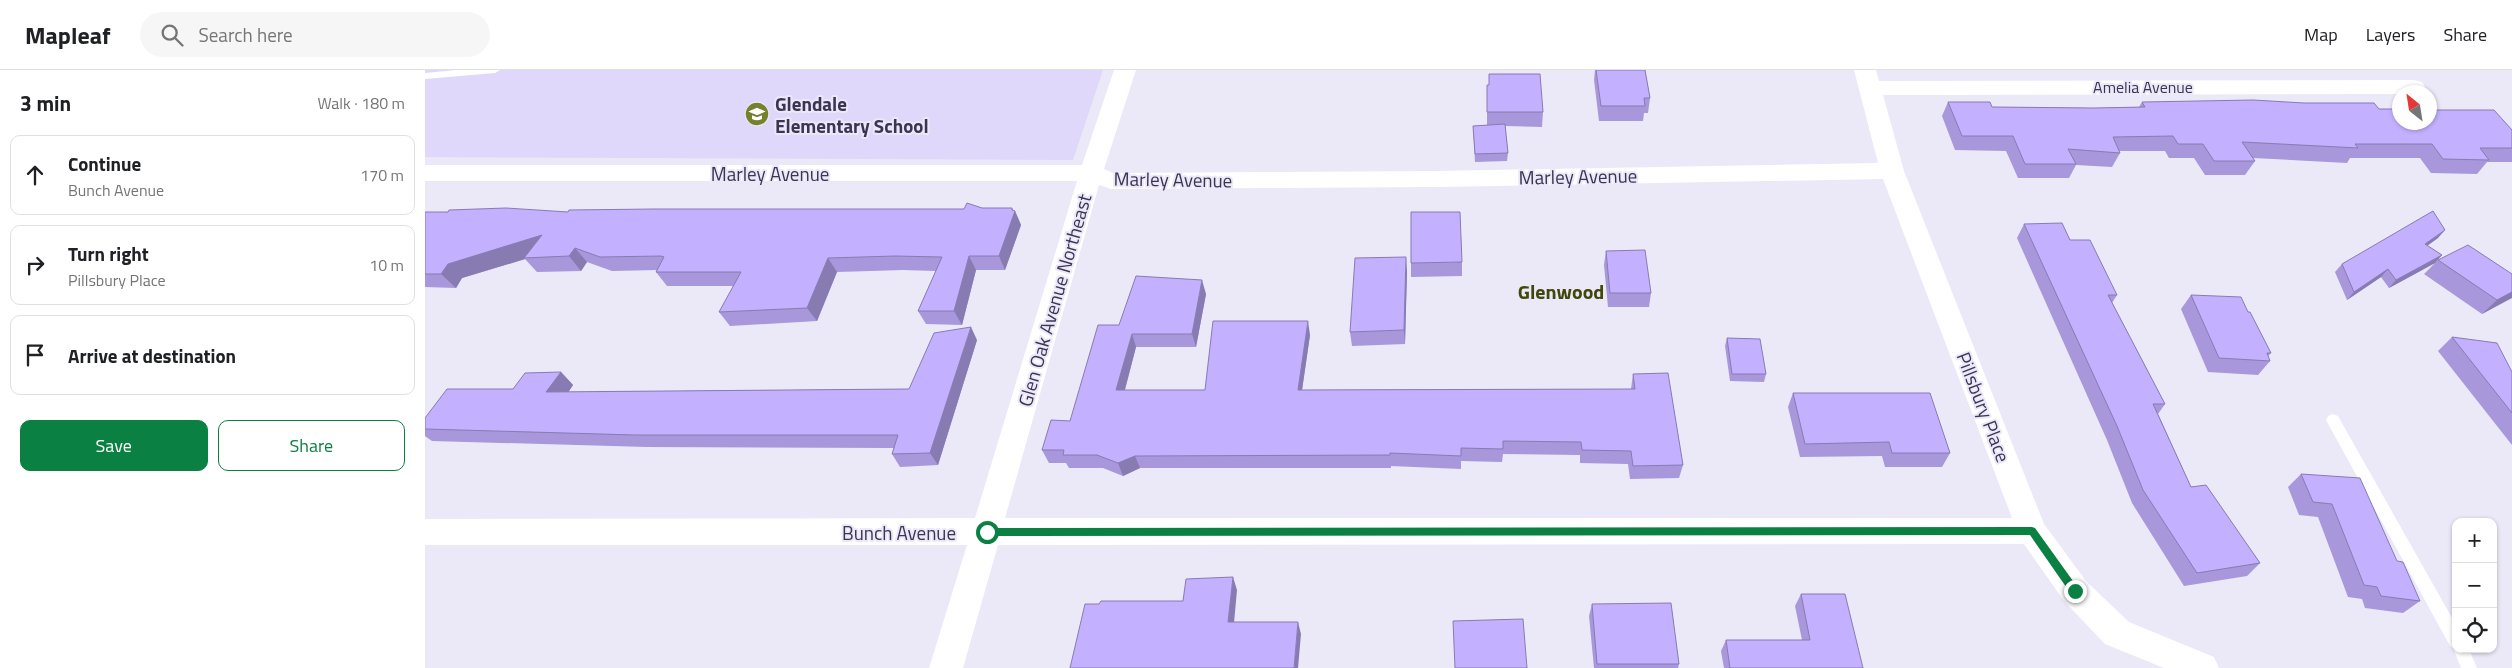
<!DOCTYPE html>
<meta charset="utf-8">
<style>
body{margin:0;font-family:"Titillium Web",sans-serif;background:#f6f6f6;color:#202124}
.controls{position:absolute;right:15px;bottom:15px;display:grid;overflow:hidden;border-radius:10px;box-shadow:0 1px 4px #0004}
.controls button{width:45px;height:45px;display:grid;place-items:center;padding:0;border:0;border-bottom:1px solid #e0e0e0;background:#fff;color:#202124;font:25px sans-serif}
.compass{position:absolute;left:1967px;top:15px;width:45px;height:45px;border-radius:50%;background:#fff;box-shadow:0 1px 4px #0004;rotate:330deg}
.stop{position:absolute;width:15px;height:15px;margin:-11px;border:4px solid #0b8043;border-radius:50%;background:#fff}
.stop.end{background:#0b8043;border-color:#fff;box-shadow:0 1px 5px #0008}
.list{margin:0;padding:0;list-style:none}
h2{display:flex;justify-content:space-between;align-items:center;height:65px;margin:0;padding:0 20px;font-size:21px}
h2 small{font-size:16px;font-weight:400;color:#757577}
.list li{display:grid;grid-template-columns:32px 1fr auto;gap:15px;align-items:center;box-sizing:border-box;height:80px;margin:0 10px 10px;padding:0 10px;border:1px solid #e0e0e0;border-radius:10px}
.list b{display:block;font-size:19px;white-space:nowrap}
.list p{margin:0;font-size:16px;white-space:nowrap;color:#757577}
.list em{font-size:16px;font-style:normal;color:#757577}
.actions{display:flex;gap:10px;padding:15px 20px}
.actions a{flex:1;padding:11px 0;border:1px solid #0b8043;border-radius:10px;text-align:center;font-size:18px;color:#0b8043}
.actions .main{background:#0b8043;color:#fff}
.icon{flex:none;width:28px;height:28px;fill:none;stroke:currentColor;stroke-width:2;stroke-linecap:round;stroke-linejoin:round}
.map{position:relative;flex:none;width:2087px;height:598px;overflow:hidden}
header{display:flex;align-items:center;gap:30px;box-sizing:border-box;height:70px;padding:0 25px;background:#fff;border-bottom:1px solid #e0e0e0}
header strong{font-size:24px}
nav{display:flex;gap:28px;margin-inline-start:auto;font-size:18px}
.search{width:350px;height:45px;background:#f6f6f6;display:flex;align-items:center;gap:12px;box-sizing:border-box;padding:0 18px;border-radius:28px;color:#757577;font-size:19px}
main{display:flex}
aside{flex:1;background:#fff}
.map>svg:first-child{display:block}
</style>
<header>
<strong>Mapleaf</strong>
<div class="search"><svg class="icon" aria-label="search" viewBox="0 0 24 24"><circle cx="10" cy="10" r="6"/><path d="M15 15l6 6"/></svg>Search here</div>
<nav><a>Map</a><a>Layers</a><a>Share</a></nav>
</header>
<main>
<aside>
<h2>3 min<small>Walk · 180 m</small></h2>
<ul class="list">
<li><svg class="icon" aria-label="ahead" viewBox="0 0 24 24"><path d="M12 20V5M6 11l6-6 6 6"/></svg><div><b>Continue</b><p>Bunch Avenue</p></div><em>170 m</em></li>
<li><svg class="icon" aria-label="right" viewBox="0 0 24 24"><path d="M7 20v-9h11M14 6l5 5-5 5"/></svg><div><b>Turn right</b><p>Pillsbury Place</p></div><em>10 m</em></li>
<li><svg class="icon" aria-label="arrive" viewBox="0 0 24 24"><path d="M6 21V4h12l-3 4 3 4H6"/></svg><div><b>Arrive at destination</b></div></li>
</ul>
<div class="actions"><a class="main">Save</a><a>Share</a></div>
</aside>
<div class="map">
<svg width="2087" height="598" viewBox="0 0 2087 598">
<rect width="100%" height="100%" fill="#ebe8f8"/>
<path fill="#dfd8fb" d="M0,0h678l-30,90 -648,-3z"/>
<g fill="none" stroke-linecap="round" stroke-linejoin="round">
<path fill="#fff" fill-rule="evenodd" d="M31,0h44l-5,3 -70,6v-6z
M1908,344l5,2 118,209v24h13l8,19h-16l-8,-20 -3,-2 -124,-226 2,-4z"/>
<path fill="#fff" fill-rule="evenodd" d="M689,0h22l-32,99 9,4 323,-2 442,-8 -24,-93h22l3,11 535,-1 8,2 3,5 -3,5 -23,2 -516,1 21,76 140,353 42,57 43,41 85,35 5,11h-55l-59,-24 -41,-43 -40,-57 -1026,1 -35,123h-34l38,-123h-542v-26l550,-1 102,-337h-652v-16h657zM1458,109l129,339h-1007l94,-333 12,4 325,-2z"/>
</g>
<path fill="#a897da" d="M1170,0h50l5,28 -2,15h-4l-1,8h-44l-5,-41z
M1062,15l56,27 -1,15 -37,-1 3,27 -1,8 -32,1 -2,-36 14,-1z
M1523,32l44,5 102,1 45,-1 3,-5 237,7 133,21v32h-25l-10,12 -46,-1 -11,-15h-70l-3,5 -94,-5 2,3 -10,14h-40l-11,-17h-25l-4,-7h-46l1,2 -8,14 -36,-2 -7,13h-51l-12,-27 -51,-1 -13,-34z
M528,139l62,2 6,14 -16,45h-29l-14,55 -36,-1 -8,-13 18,-40 -33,-1 -66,2 -20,49 -87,5 -11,-14 15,-26h-67l-11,-14 1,-2 -45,1 -25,-9 -6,9 -44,1 -12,-13 -63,19 -6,10 -31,-1v-75h143z
M1599,154l46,16 47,55 -5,8 53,101 -7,10 33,73 69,76 -13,13 -63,10 -52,-83 -25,-63 -90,-202z
M2013,168l-11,8 15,9 -7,8 -46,25 -8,-11 -34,23 -12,-28 7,-8z
M1181,181l45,42 -2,14h-41l-4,-42z
M2013,190l74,14v23l-30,17 -58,-40z
M1037,192v14l-51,1v-14z
M982,201l-2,73 -53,2 -2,-14z
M781,224l-10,53h-60l-11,43h80l105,-55 -8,55 329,-1 2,-15 50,91 -4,13 -49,1 -2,-15 -48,-1v-8l-77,-1 -1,8 -41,-1v8l-70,-3v2h-251l-17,8 -20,-8h-34l-3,-5h-17l-7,-13 28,-29 49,-96z
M1766,225l57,17 23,41 -3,3 2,5 -12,14 -50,-3 -27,-63z
M2027,267l60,35v73l-74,-94z
M1302,268l39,36 -2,8 -34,-1 -5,-35z
M552,270l-39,125 -38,2 -8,-13 2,-6 -247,-1 -215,-6 -7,-5v-7l88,-40 48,-17 12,13 -5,7 341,-3z
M1368,323l157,60 -8,14h-57l-3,-11 -82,1 -12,-50z
M1876,404l96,87 23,40 -17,12 -38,-5 -3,-9 -14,-2 -30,-80 -19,-2 -11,-28z
M1376,524l62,74h-139l-3,-17 5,-11h76l-7,-34z
M1167,534l87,60 -1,4h-84l-5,-52z"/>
<path fill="#887bb2" d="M587,138l2,5 1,-2 6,14 -16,45 -6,-14z
M2020,160l-7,8 -20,14 7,-8z
M117,165l-18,23 1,1 -63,19 -6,10 -15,-14 7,-10z
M150,178l12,14 -6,9 -12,-15z
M2017,185l-7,8 -46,25 7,-8z
M544,186l7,14 -14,55 -8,-14z
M981,187l1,14 -2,73 -1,-14z
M403,188l9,14 -20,49 -10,-13z
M1963,199l-7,8 -34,23 7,-8z
M777,210l4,14 -10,53 -4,-13z
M2087,222v6l-30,16 15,-14z
M883,251l2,14 -10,69 -2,-14z
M546,257l6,13 -39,125 -8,-12z
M707,264l4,13 -15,57 -5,-14z
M136,302l12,13 -13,20 -14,-13z
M710,386l5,12 -17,8 -5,-13z
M808,507l4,13 -4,44 -5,-12z
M873,552l3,12 -3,34h-4z"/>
<path fill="#c3b0fe" stroke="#887bb2" d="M1171,0h49l5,28h-6l1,8h-44z
M1064,4h51l3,38h-56v-27h2z
M1828,30l51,3h70l5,6h20v13h30v-12h65l18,20v18h-32l9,12 -46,-1 -11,-15h-77l3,4 -116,-6 13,19h-41l-11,-17h-25l-5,-8 -60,1 7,16 -52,-4 8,15h-51l-12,-28h-51l-14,-34h42l2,5 102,1 51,-1 -3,-5z
M1080,54l3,29 -33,1 -2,-28z
M542,133l15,5h30v2l3,1 -16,45h-30l-15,55h-36l24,-54 -47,-1 -67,2 -21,50 -88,4 22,-40h-85l8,-15 -3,-1 -61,1 -25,-9 -6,8 -45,2 18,-23 -94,29 -7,10h-16v-62h23l1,-2 57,-2 62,4 1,-2 85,-1h310z
M2008,141l12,19 -20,14 17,11 -46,25 -8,-11 -34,23 -12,-28z
M986,142h49l2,50 -51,1z
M1637,153l8,17h20l27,55h-9l57,109h-12l38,83 15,-2 54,78 -63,10 -54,-83 -26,-64 -93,-202z
M2043,175l44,29v18l-15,8 -59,-40z
M1220,180l6,43h-41l-4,-42z
M981,187l-2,73 -54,2 5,-74z
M711,206l66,4 -10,54h-60l-16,56h89l8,-69h95l-10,69 337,-1 -2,-15 35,-1 15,92 -50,1 -2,-15 -49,-1 -1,-8 -78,-1v8l-42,-1v8l-71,-3v2l-255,1 -17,7 -21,-8h-34l1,-5h-22l9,-30 19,1 28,-96h21z
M1766,225l50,2 7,15h2l21,41h-4l3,8 -51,-3z
M546,257l-41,126 -38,1 6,-19h-263l-210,-6v-11l22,-29h66l12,-16 36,-1 -15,20 363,-3 25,-56z
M2027,267l45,6 15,29v41z
M1302,268l33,1 6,35h-34z
M1368,323h137l20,60h-58l-3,-11 -84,2z
M1876,404l59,4 37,83 6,1 17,39 -39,-5 -4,-9 -13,-2 -32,-81 -19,-2z
M808,507l-5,45h70l-4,46h-224l15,-64h14l2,-3h82l3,-22z
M1376,524h44l18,74h-133l-4,-28h84z
M1246,533l8,61h-82l-5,-60z
M1098,549l4,49h-72l-2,-47z"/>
<path fill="#0b8043" d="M1607,457l3,1 43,60v6h-7l-41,-59 -1043,1 -5,-4 5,-4z"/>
<defs>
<g id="school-disc" transform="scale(1.25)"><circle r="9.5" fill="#77802b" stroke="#ebe8f8"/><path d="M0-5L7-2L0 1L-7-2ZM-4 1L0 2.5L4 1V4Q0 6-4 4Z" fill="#fff"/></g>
</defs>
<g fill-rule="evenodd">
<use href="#school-disc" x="332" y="44"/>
</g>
<g text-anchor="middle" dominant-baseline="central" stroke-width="4" stroke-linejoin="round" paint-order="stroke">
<g font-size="16" fill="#3c3454" stroke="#ebe8f8">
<text x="1718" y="17">Amelia Avenue</text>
</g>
<g font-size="19" font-weight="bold" fill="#3c3454" stroke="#ebe8f8" text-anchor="start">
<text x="350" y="33">Glendale<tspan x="350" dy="22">Elementary School</tspan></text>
</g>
<g font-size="19" fill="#3c3454" stroke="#ebe8f8">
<text x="345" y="103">Marley Avenue</text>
<text transform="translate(1153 106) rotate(-1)">Marley Avenue</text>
<text transform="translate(748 109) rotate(1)">Marley Avenue</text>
<text transform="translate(629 230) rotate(-74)">Glen Oak Avenue Northeast</text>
<text transform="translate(1559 337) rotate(69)">Pillsbury Place</text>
<text x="474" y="462">Bunch Avenue</text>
</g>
<g font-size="20" font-weight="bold" fill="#414609" stroke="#ebe8f8">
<text x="1136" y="221">Glenwood</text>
</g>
</g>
</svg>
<div class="controls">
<button>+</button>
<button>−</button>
<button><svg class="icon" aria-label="locate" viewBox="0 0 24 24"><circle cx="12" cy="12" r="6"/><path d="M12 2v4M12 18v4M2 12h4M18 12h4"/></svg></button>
</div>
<svg class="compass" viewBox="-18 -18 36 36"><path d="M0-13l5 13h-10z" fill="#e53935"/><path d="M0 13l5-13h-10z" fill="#757577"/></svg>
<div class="stop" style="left:562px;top:462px"></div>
<div class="stop end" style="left:1650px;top:521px"></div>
</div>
</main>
